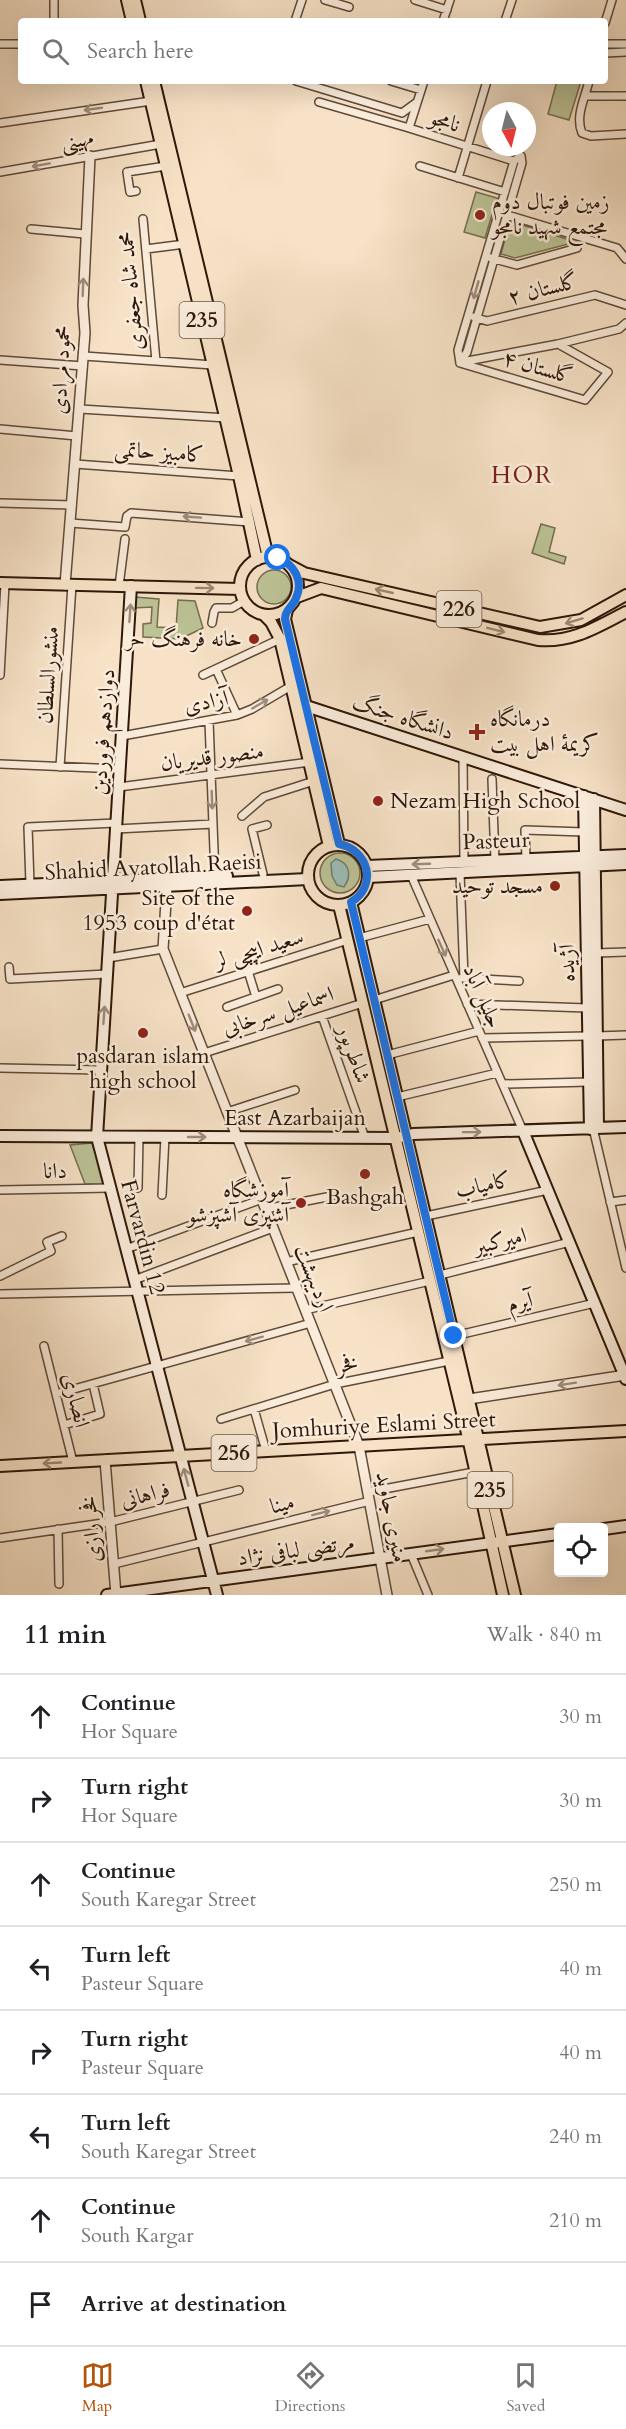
<!DOCTYPE html>
<meta charset="utf-8">
<style>
body{margin:0;font-family:Cardo,Amiri,serif;background:#f2f2f2;color:#202124}
.controls{position:absolute;right:18px;bottom:18px;display:grid;overflow:hidden;border-radius:6px;box-shadow:0 6px 24px #0002}
.controls button{width:54px;height:54px;display:grid;place-items:center;padding:0;border:0;border-bottom:2px solid #e0e0e0;background:#fff;color:#202124;font:30px sans-serif}
.compass{position:absolute;left:482px;top:102px;width:54px;height:54px;border-radius:50%;background:#fff;box-shadow:0 6px 24px #0002;rotate:173deg}
.stop{position:absolute;width:18px;height:18px;margin:-14px;border:4px solid #1a73e8;border-radius:50%;background:#fff}
.stop.end{background:#1a73e8;border-color:#fff;box-shadow:0 2px 6px #0008}
.list{margin:0;padding:0;list-style:none}
h2{display:flex;justify-content:space-between;align-items:center;height:78px;margin:0;padding:0 24px;font-size:26px}
h2 small{font-size:20px;font-weight:400;color:#757577}
.list li{display:grid;grid-template-columns:39px 1fr auto;gap:18px;align-items:center;box-sizing:border-box;height:84px;padding:0 24px;border-top:2px solid #e0e0e0}
.list b{display:block;font-size:22px;white-space:nowrap}
.list p{margin:0;font-size:20px;white-space:nowrap;color:#757577}
.list em{font-size:20px;font-style:normal;color:#757577}
.icon{flex:none;width:33px;height:33px;fill:none;stroke:currentColor;stroke-width:2;stroke-linecap:round;stroke-linejoin:round}
.map{position:relative;flex:none;width:626px;height:1595px;overflow:hidden}
.search{position:absolute;background:#fff;box-shadow:0 6px 24px #0002;left:18px;right:18px;top:18px;height:66px;display:flex;align-items:center;gap:15px;box-sizing:border-box;padding:0 21px;border-radius:6px;color:#757577;font-size:22px}
.sheet{height:750px;background:#fff}
nav{display:flex;justify-content:space-around;align-items:center;box-sizing:border-box;height:84px;border-top:2px solid #e0e0e0;background:#fff;font-size:16px;color:#757577}
nav a{display:grid;justify-items:center;gap:3px}
nav .on{color:#b45309}
.map>svg:first-child{display:block}
</style>
<div class="map">
<svg width="626" height="1595" viewBox="0 0 626 1595">
<rect width="100%" height="100%" fill="#f7e2c7"/>
<filter id="stains"><feTurbulence type="fractalNoise" baseFrequency=".00333" numOctaves="4"/><feColorMatrix values="0 0 0 0 .2 0 0 0 0 .09 0 0 0 0 .02 0 0 0 .5 -.17"/></filter>
<radialGradient id="worn" r=".72"><stop offset=".6" stop-color="#630" stop-opacity="0"/><stop offset="1" stop-color="#630" stop-opacity=".3"/></radialGradient>
<path fill="#bcc396" stroke="#756d4f" stroke-width="1.5" d="M557,81h24l-12,39 -21,-6z
M476,192l21,6 -12,40 -21,-6z
M510,221l66,21 -61,16 -14,-4z
M541,524l14,4 -6,24 17,5 -2,7 -32,-11z
M257 587a17 17 0 1 1 34 0a17 17 0 1 1-34 0Z
M135,597l24,2 -2,28 19,1 2,-28 17,1 8,27 -23,11 -37,-2v-13l8,-1 1,-16 -18,1z
M320 873a20 20 0 1 1 40 0a20 20 0 1 1-40 0Z
M92,1143l14,42 -21,-1 -15,-39z"/>
<path fill="#9dbdb7" stroke="#717b71" stroke-width="1.5" d="M336,859c14,4 16,17 8,28l-7,-2 -5,-9 -1,-13z"/>
<g fill="none" stroke-linecap="round" stroke-linejoin="round">
<g stroke="#604a38" stroke-width="10">
<path id="minor" d="M325,0l24,7
M415,0l32,10
M54,21v-21
M295,21l7,-21
M443,21l7,-21
M505,21l7,-21
M605,23l7,-23
M0,44h21
M605,44h21
M605,53l21,-1
M296,81l106,32 15,-11
M391,81l30,9
M424,81l-15,47 105,33
M589,81c-4,17 -14,35 -7,52l9,3 35,-2
M585,96h41
M319,102l90,26
M0,123l151,-22
M420,166l85,26
M0,172l161,-28
M458,178l29,-97
M136,191l-6,1 -3,-20 39,-6
M504,214l113,34 9,11
M143,219l13,142
M31,229l54,5
M146,249l39,-5
M491,258l26,7 60,-17
M474,317l13,4 108,-26 31,10
M84,356l129,9
M0,360l83,6
M462,362l96,-18 61,-15 7,-6
M460,363l125,37 23,-28 -50,-28
M460,363l-2,-13 56,-189 7,-5
M460,363l7,-11 55,-189 -1,-7
M80,409l147,9
M0,429l77,7
M75,464l164,12
M0,503l72,2
M70,523l55,4 2,-11 4,-3 119,9
M119,586l6,-47
M212,623l2,-11 2,-4h16l12,-7
M216,669l21,46
M0,675l5,-91
M203,675l77,-36
M209,721l6,155
M122,736l115,-21 15,-6 39,-23
M463,757l1,105
M0,764l120,5
M60,767l12,-182
M492,779l3,82
M119,787l191,-25
M242,816l22,-19 50,-16
M116,829l97,-5
M526,859l-1,-29 59,2
M460,873l4,105
M263,874l-11,-45 15,-4
M411,875l112,256
M30,884l-2,-57 88,-4
M359,938l71,-19
M596,953l30,-1
M108,958l55,-9
M9,967l1,12 97,-5
M248,971l8,26
M462,978l57,3
M180,993l168,-53
M374,1000l80,-25
M467,1004l120,4
M227,1007l51,-18
M322,1016l43,122
M597,1036l29,-1
M482,1038l106,-2
M204,1053l159,-50
M387,1055l92,-24
M0,1068l101,2
M503,1084l86,-2
M397,1097l100,-24
M227,1112l68,-22
M593,1128l33,140
M138,1188l1,-51
M0,1190l110,-2
M162,1195l3,-58
M610,1202l16,-2
M265,1209l67,-13
M426,1216l122,-26
M126,1249l136,-50
M286,1262l132,-30
M440,1275l130,-33
M0,1276l51,-25 -4,-9 15,-6
M134,1280l139,-52
M0,1294l297,-6
M305,1310l125,-29
M454,1336l141,-33
M44,1346l29,116
M56,1394l255,-71
M254,1409l12,42
M221,1419l114,-35 114,-23
M64,1425l36,-11 -7,-30
M368,1492l106,-20
M58,1529l1,55
M0,1538l110,-16 129,-32
M411,1554l17,41
M114,1564l256,-63"/>
</g>
<g stroke="#604a38" stroke-width="12">
<path id="tertiary" d="M65,585l20,-252 -2,-28 7,-149
M167,886l-4,63 196,497 28,149
M469,1399l157,-24
M105,1460l11,135"/>
</g>
<g stroke="#2e1708" stroke-width="14">
<path id="secondary" d="M131,586l-34,551 120,458
M306,706l320,104
M584,796l6,333
M594,799l4,329
M367,866l259,-11
M368,877l258,-13
M0,886l227,-10
M0,894l308,-15
M523,1131l103,248
M0,1136l396,2 17,-4 213,-7
M604,1529l22,-3
M107,1595l451,-61"/>
</g>
<g stroke="#2e1708" stroke-width="14">
<path id="primary" d="M127,0l5,21
M135,0l5,21
M146,81l93,395 18,84
M154,81l114,476
M240 586a29 29 0 1 1 58 0a29 29 0 1 1-58 0Z
M289,565l15,8 236,54 41,-7 45,-25
M0,583l240,6
M297,597l24,-9 217,52c34,3 59,-13 88,-28
M287,610l-2,9 54,225
M264,615l7,7 9,17 49,207
M308 875a30 30 0 1 1 60 0a30 30 0 1 1-60 0Z
M351,902l164,693
M339,905l127,524 37,166
M0,1466l626,-35"/>
</g>
<use href="#minor" stroke="#faecdb" stroke-width="7"/>
<use href="#tertiary" stroke="#faecdb" stroke-width="9"/>
<use href="#secondary" stroke="#faecdb" stroke-width="10"/>
<use href="#primary" stroke="#f7e2c7" stroke-width="10"/>
</g>
<defs><path id="oneway-shaft" d="M-6 0H5M1.5-3L5.5 0L1.5 3" fill="none" stroke-width="1.6" stroke-linecap="round" stroke-linejoin="round" transform="scale(1.5)"/></defs>
<g stroke="#9e8c7c">
<use href="#oneway-shaft" transform="translate(93 109) rotate(172)"/>
<use href="#oneway-shaft" transform="translate(41 165) rotate(170)"/>
<use href="#oneway-shaft" transform="translate(83 287) rotate(-88)"/>
<use href="#oneway-shaft" transform="translate(476 290) rotate(106)"/>
<use href="#oneway-shaft" transform="translate(192 517) rotate(-176)"/>
<use href="#oneway-shaft" transform="translate(130 613) rotate(-86)"/>
<use href="#oneway-shaft" transform="translate(260 704) rotate(-30)"/>
<use href="#oneway-shaft" transform="translate(212 800) rotate(88)"/>
<use href="#oneway-shaft" transform="translate(421 864) rotate(178)"/>
<use href="#oneway-shaft" transform="translate(442 948) rotate(66)"/>
<use href="#oneway-shaft" transform="translate(104 1015) rotate(-86)"/>
<use href="#oneway-shaft" transform="translate(192 1023) rotate(68)"/>
<use href="#oneway-shaft" transform="translate(472 1132) rotate(-1)"/>
<use href="#oneway-shaft" transform="translate(197 1137)"/>
<use href="#oneway-shaft" transform="translate(254 1339) rotate(165)"/>
<use href="#oneway-shaft" transform="translate(567 1384) rotate(171)"/>
<use href="#oneway-shaft" transform="translate(186 1477) rotate(-105)"/>
<use href="#oneway-shaft" transform="translate(321 1513) rotate(-14)"/>
<use href="#oneway-shaft" transform="translate(435 1550) rotate(-8)"/>
</g>
<g stroke="#9d8771">
<use href="#oneway-shaft" transform="translate(205 588) rotate(1)"/>
<use href="#oneway-shaft" transform="translate(384 591) rotate(-167)"/>
<use href="#oneway-shaft" transform="translate(574 621) rotate(163)"/>
<use href="#oneway-shaft" transform="translate(496 630) rotate(14)"/>
<use href="#oneway-shaft" transform="translate(52 1463) rotate(177)"/>
</g>
<g fill="none" stroke-linecap="round" stroke-linejoin="round">
<path stroke="#1a73e8" stroke-width="8" d="M278,558c16,6 26,23 18,40 -3,9 -11,11 -11,21l54,225c30,6 39,42 12,58l103,434"/>
</g>
<g fill="#8f2418" stroke="#faecdb" stroke-width="2">
<circle cx="480" cy="215" r="6"/>
<circle cx="254" cy="639" r="6"/>
<path d="M474 723h6v6h6v6h-6v6h-6v-6h-6v-6h6z"/>
<circle cx="378" cy="801" r="6"/>
<circle cx="555" cy="886" r="6"/>
<circle cx="247" cy="911" r="6"/>
<circle cx="143" cy="1033" r="6"/>
<circle cx="365" cy="1174" r="6"/>
<circle cx="301" cy="1203" r="6"/>
</g>
<g text-anchor="middle" dominant-baseline="central" stroke-width="5" stroke-linejoin="round" paint-order="stroke">
<g fill="#faecdb" stroke="#6b5747" stroke-width="1.5">
<rect x="179.5" y="302" width="45" height="36" rx="4.5"/>
<rect x="436.5" y="591" width="45" height="36" rx="4.5"/>
<rect x="211.5" y="1435" width="45" height="36" rx="4.5"/>
<rect x="467.5" y="1472" width="45" height="36" rx="4.5"/>
</g>
<g font-size="21" font-weight="bold" fill="#2e1708">
<text x="202" y="320">235</text>
<text x="459" y="609">226</text>
<text x="234" y="1453">256</text>
<text x="490" y="1490">235</text>
</g>
<g font-size="22" fill="#2e1708" stroke="#faecdb">
<text transform="translate(445 121) rotate(18)">نامجو</text>
<text transform="translate(77 140) rotate(-10)">مهینی</text>
<text transform="translate(543 289) rotate(-14)">گلستان ۲</text>
<text transform="translate(131 291) rotate(-95)">محمد شاه جعفری</text>
<text transform="translate(538 367) rotate(16)">گلستان ۴</text>
<text transform="translate(61 370) rotate(-87)">محمود مرادی</text>
<text transform="translate(159 452) rotate(4)">کامبیز حاتمی</text>
<text transform="translate(48 675) rotate(-86)">منشورالسلطان</text>
<text transform="translate(206 702) rotate(-12)">آزادی</text>
<text transform="translate(403 717) rotate(18)">دانشگاه جنگ</text>
<text transform="translate(103 732) rotate(-86)">دوازدهم فروردین</text>
<text transform="translate(212 757) rotate(-7)">منصور قدیریان</text>
<text transform="translate(496 841) rotate(-2)">Pasteur</text>
<text transform="translate(153 867) rotate(-3)">Shahid Ayatollah Raeisi</text>
<text transform="translate(259 949) rotate(-17)">سعید ایپچی لر</text>
<text transform="translate(567 963) rotate(-91)">آژیده</text>
<text transform="translate(483 996) rotate(66)">جلیل آباد</text>
<text transform="translate(278 1011) rotate(-18)">اسماعیل سرخابی</text>
<text transform="translate(354 1054) rotate(71)">شاطرپور</text>
<text x="295" y="1118">East Azarbaijan</text>
<text transform="translate(55 1171) rotate(-1)">دانا</text>
<text transform="translate(483 1185) rotate(-12)">کامیاب</text>
<text transform="translate(143 1237) rotate(75)">Farvardin 12</text>
<text transform="translate(500 1241) rotate(-14)">امیرکبیر</text>
<text transform="translate(314 1278) rotate(68)">اردیبهشت</text>
<text transform="translate(520 1302) rotate(-13)">آیرم</text>
<text transform="translate(347 1364) rotate(-12)">فخر</text>
<text transform="translate(76 1400) rotate(76)">انصاری</text>
<text transform="translate(384 1425) rotate(-3)">Jomhuriye Eslami Street</text>
<text transform="translate(145 1495) rotate(-14)">فراهانی</text>
<text transform="translate(282 1504) rotate(-14)">مینا</text>
<text transform="translate(392 1517) rotate(79)">منیری جاوید</text>
<text transform="translate(91 1529) rotate(-95)">فخر رازی</text>
<text transform="translate(296 1550) rotate(-8)">مرتضی لبافی نژاد</text>
</g>
<g font-size="22" fill="#2e1708" stroke="#faecdb" text-anchor="end">
<text x="492" y="202" text-anchor="start">زمین فوتبال دوم<tspan x="492" dy="25">مجتمع شهید نامجو</tspan></text>
<text x="242" y="639">خانه فرهنگ حر</text>
<text x="490" y="719" text-anchor="start">درمانگاه<tspan x="490" dy="25">کریمهٔ اهل بیت</tspan></text>
<text x="390" y="801" text-anchor="start">Nezam High School</text>
<text x="543" y="886">مسجد توحید</text>
<text x="235" y="898">Site of the<tspan x="235" dy="25">1953 coup d'état</tspan></text>
<text x="143" y="1056" text-anchor="middle">pasdaran islam<tspan x="143" dy="25">high school</tspan></text>
<text x="289" y="1190">آموزشگاه<tspan x="289" dy="25">آشپزی آشپزشو</tspan></text>
<text x="365" y="1197" text-anchor="middle">Bashgah</text>
</g>
<g font-size="24" letter-spacing="1.5" fill="#7a1f14" stroke="#faecdb">
<text x="522" y="475">HOR</text>
</g>
</g>
<rect width="100%" height="100%" filter="url(#stains)"/>
<rect width="100%" height="100%" fill="url(#worn)"/>
</svg>
<div class="controls">
<button><svg class="icon" aria-label="locate" viewBox="0 0 24 24"><circle cx="12" cy="12" r="6"/><path d="M12 2v4M12 18v4M2 12h4M18 12h4"/></svg></button>
</div>
<svg class="compass" viewBox="-18 -18 36 36"><path d="M0-13l5 13h-10z" fill="#e53935"/><path d="M0 13l5-13h-10z" fill="#757577"/></svg>
<div class="stop" style="left:278px;top:558px"></div>
<div class="stop end" style="left:454px;top:1336px"></div>
<div class="search"><svg class="icon" aria-label="search" viewBox="0 0 24 24"><circle cx="10" cy="10" r="6"/><path d="M15 15l6 6"/></svg>Search here</div>
</div>
<section class="sheet">
<h2>11 min<small>Walk · 840 m</small></h2>
<ul class="list">
<li><svg class="icon" aria-label="ahead" viewBox="0 0 24 24"><path d="M12 20V5M6 11l6-6 6 6"/></svg><div><b>Continue</b><p>Hor Square</p></div><em>30 m</em></li>
<li><svg class="icon" aria-label="right" viewBox="0 0 24 24"><path d="M7 20v-9h11M14 6l5 5-5 5"/></svg><div><b>Turn right</b><p>Hor Square</p></div><em>30 m</em></li>
<li><svg class="icon" aria-label="ahead" viewBox="0 0 24 24"><path d="M12 20V5M6 11l6-6 6 6"/></svg><div><b>Continue</b><p>South Karegar Street</p></div><em>250 m</em></li>
<li><svg class="icon" aria-label="left" viewBox="0 0 24 24"><path d="M17 20v-9H6M10 6l-5 5 5 5"/></svg><div><b>Turn left</b><p>Pasteur Square</p></div><em>40 m</em></li>
<li><svg class="icon" aria-label="right" viewBox="0 0 24 24"><path d="M7 20v-9h11M14 6l5 5-5 5"/></svg><div><b>Turn right</b><p>Pasteur Square</p></div><em>40 m</em></li>
<li><svg class="icon" aria-label="left" viewBox="0 0 24 24"><path d="M17 20v-9H6M10 6l-5 5 5 5"/></svg><div><b>Turn left</b><p>South Karegar Street</p></div><em>240 m</em></li>
<li><svg class="icon" aria-label="ahead" viewBox="0 0 24 24"><path d="M12 20V5M6 11l6-6 6 6"/></svg><div><b>Continue</b><p>South Kargar</p></div><em>210 m</em></li>
<li><svg class="icon" aria-label="arrive" viewBox="0 0 24 24"><path d="M6 21V4h12l-3 4 3 4H6"/></svg><div><b>Arrive at destination</b></div></li>
</ul>
</section>
<nav>
<a class="on"><svg class="icon" aria-label="map" viewBox="0 0 24 24"><path d="M3 6l6-2 6 2 6-2v14l-6 2-6-2-6 2zM9 4v14M15 6v14"/></svg>Map</a>
<a><svg class="icon" aria-label="directions" viewBox="0 0 24 24"><path d="M12 3l9 9-9 9-9-9zM9 14v-3h6M13 9l2 2-2 2"/></svg>Directions</a>
<a><svg class="icon" aria-label="saved" viewBox="0 0 24 24"><path d="M7 4h10v16l-5-4-5 4z"/></svg>Saved</a>
</nav>
